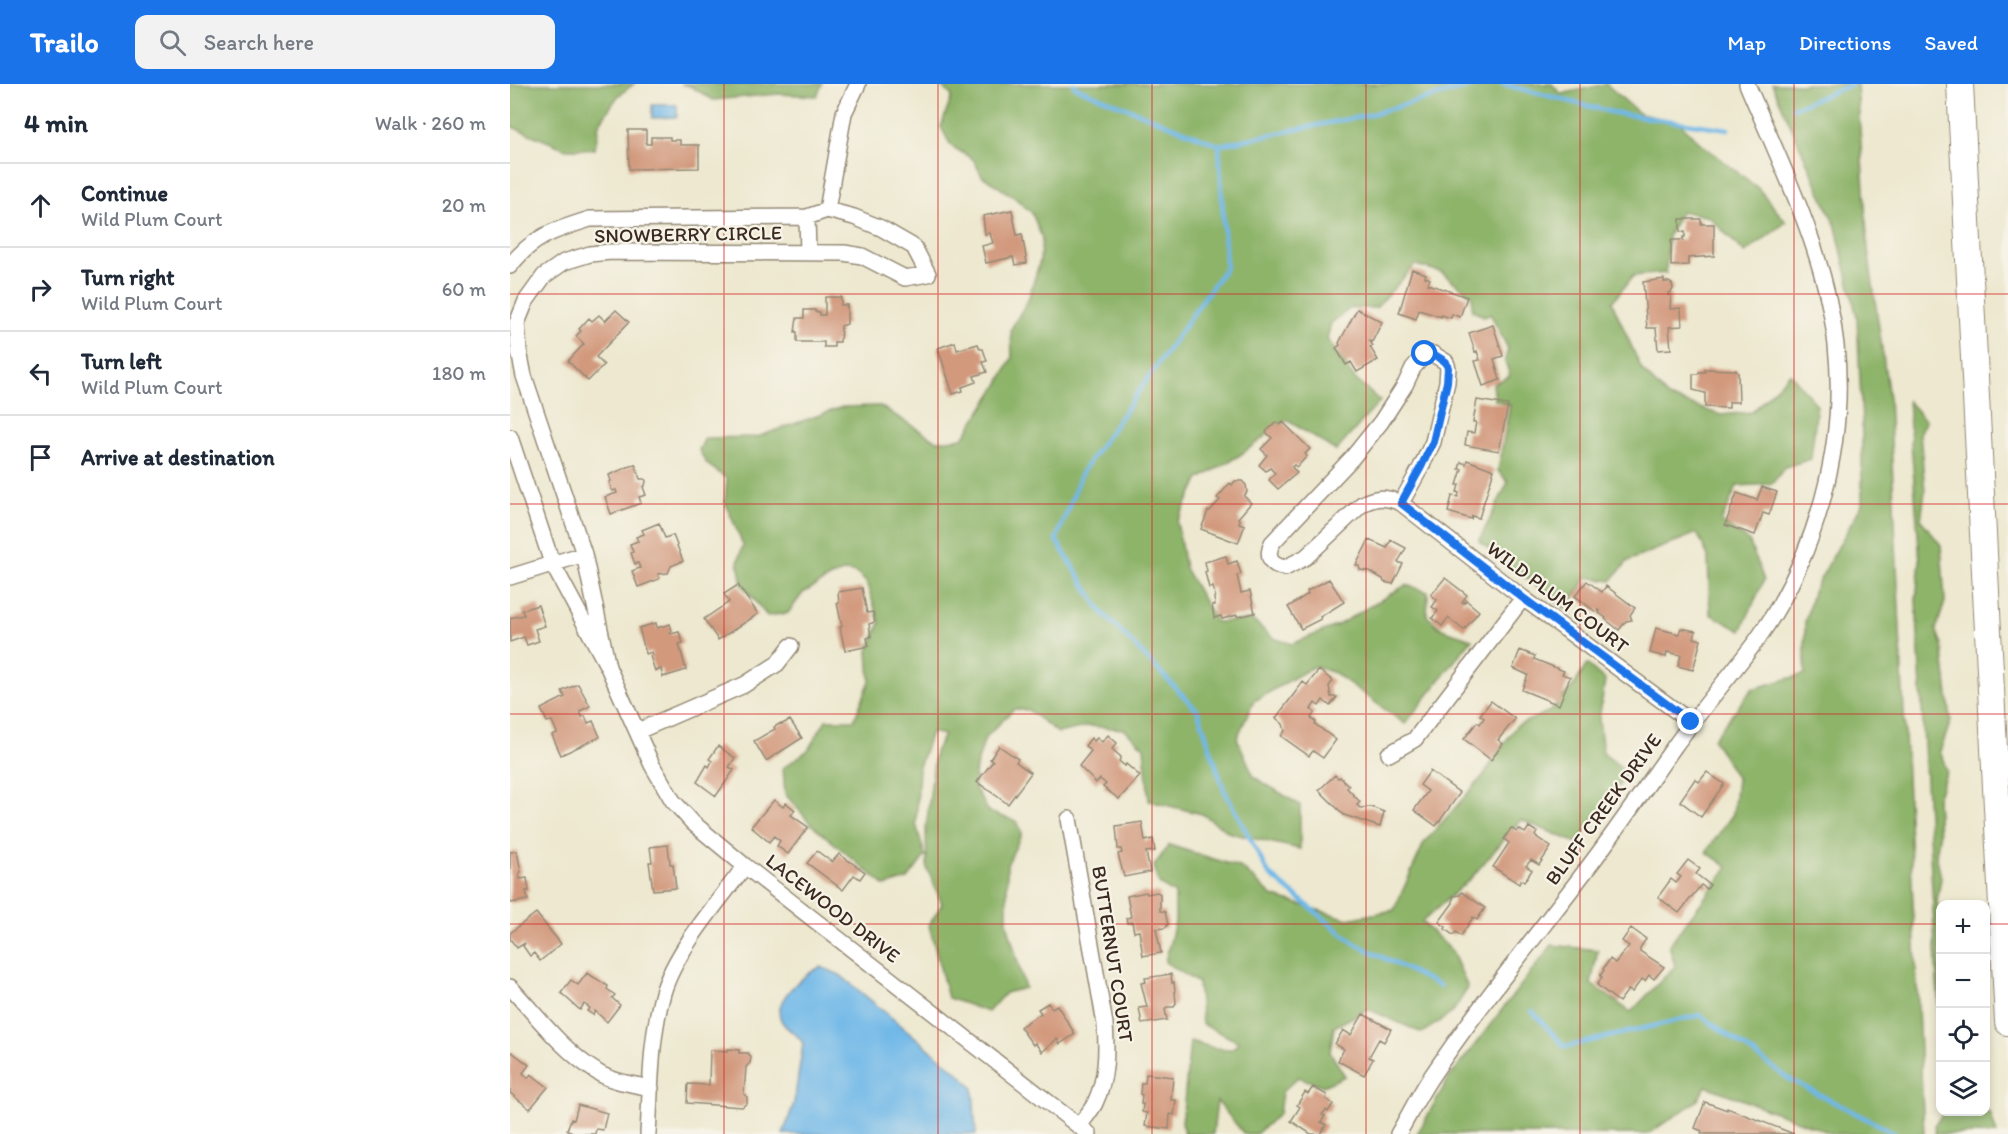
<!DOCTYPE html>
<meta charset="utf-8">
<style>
body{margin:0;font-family:Itim,sans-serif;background:#f2f2f3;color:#1f2937}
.controls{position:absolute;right:18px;bottom:18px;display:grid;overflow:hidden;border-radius:12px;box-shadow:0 3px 9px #0003}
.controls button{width:54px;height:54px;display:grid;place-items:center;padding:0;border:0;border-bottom:2px solid #e0e1e3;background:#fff;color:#1f2937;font:30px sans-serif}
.stop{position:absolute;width:18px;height:18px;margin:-14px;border:4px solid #1a73e8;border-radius:50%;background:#fff}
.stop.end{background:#1a73e8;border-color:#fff;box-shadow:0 2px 6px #0008}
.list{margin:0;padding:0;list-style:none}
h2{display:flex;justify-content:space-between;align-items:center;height:78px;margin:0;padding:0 24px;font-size:26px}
h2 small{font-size:20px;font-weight:400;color:#747a83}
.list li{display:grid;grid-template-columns:39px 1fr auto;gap:18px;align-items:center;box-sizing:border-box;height:84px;padding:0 24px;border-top:2px solid #e0e1e3}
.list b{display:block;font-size:22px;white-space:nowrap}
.list p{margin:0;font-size:20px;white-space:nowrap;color:#747a83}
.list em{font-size:20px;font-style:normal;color:#747a83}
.icon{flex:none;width:33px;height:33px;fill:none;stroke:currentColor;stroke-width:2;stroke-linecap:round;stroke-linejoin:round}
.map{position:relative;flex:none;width:1498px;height:1050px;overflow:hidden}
header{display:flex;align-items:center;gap:36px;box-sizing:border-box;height:84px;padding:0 30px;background:#1a73e8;color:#fff}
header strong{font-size:28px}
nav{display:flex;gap:33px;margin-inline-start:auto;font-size:21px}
.search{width:420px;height:54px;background:#f2f2f3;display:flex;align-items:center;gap:15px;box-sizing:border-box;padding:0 21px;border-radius:12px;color:#747a83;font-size:22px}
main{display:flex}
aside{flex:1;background:#fff}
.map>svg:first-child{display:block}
</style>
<header>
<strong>Trailo</strong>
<div class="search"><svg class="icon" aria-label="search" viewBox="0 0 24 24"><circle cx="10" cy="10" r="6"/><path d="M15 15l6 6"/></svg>Search here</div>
<nav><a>Map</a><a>Directions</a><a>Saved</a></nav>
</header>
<main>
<aside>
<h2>4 min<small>Walk · 260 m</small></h2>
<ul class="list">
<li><svg class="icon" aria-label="ahead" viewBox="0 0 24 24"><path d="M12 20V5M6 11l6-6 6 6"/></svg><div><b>Continue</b><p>Wild Plum Court</p></div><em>20 m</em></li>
<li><svg class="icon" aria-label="right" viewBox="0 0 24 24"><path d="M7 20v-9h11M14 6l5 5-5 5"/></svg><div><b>Turn right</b><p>Wild Plum Court</p></div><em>60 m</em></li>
<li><svg class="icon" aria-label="left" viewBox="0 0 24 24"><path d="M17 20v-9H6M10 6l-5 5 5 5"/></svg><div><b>Turn left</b><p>Wild Plum Court</p></div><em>180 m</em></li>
<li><svg class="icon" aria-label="arrive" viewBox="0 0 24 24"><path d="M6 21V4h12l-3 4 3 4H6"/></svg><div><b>Arrive at destination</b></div></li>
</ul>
</aside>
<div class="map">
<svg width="1498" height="1050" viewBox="0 0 1498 1050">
<rect width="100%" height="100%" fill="#f7f3e8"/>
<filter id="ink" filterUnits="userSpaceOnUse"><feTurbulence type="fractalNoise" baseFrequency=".0167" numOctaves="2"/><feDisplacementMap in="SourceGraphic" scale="12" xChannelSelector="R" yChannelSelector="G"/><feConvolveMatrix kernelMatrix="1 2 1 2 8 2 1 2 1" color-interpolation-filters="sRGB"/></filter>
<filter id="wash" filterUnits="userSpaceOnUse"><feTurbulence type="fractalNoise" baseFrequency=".008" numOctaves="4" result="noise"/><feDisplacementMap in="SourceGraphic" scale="24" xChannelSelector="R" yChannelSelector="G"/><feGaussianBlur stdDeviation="1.35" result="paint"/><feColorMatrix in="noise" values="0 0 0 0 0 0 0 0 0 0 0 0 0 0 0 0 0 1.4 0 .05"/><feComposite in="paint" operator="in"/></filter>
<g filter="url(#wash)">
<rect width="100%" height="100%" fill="#ede8cf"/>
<path fill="#8eb46a" stroke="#646f44" stroke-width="1.5" d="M0,0h124l-16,12 -19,28 -4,25h-29l-56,-23z
M171,0h141l-5,12 -39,-2 -65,6 -23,-14z
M429,0h613l9,10 45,-10 34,30 39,8 20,20 59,46 28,34 -41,31 -36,-36 -27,-6 -14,25 -2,37 -33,3 -21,26 30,68 26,27 53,18 31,-3 38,-39 27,32 -6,54 -26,8 -13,17 -35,2 -16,36 28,19 15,39 -23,51 -31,-17 -2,-58 -11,-23 -69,28 -17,20 -24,-4 -21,32 -87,-68 29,-59 -10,-11 12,-66 -15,-5 -2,-16 17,-8 -5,-15 3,-12 -17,-34 -7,1 -12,-5v-15l-31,-24 -26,-7 -39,43h-25l-20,15 -4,16 27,39 26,23 -44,50 -49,-31 -47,35 -41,24 -22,43 8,46 31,54 36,-2 21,18 19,6 46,-19 68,-40 22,7 -1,24 15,13 30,10 -67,85 -70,-51 -21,-7 -60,35 -17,37 17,39 46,28v44l-70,-16 -28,-19 -53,-13 -5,-54 -20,-18 -35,-3 -31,7 -30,-23 -14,-1 -29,29 -9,29 -2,19 15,26 27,9 6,12 -15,32v58l18,65 -20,5 -17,19 -40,-14 -19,-73 13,-21 -15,-36 -1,-40 9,-76 9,-17 -13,-3 -12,35 -3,57 9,32 -17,23 -23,7 -74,-62 -26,-30 -2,-26 25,-18 18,-30h28l16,-39 -2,-30 12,-28 -14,-41 -10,-9 -10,-2 -12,4 -31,18 -15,20 -21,3 -25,-31 -4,-23 5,-17 -18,-43 2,-23 -20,-15 -8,-14 6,-12 52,-1 85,-30 38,-1 57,35 26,-3 35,-53 14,-27 -1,-29 17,-29 12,-39 2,-23 -10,-25 -18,-16 -32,-21 -9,-17 -22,-13 -10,-19 11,-31z
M1262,0h85l11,166 21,148 35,736h-91l-127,-48 -9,15 -49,33h-231l32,-56 103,-133 46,5 -7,34 40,28 44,-46 -6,-21 59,-78 -22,-15 27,-38 4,-35 -24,-40 39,-50 53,-15v-52l8,-30 49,-88v-81l-5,-105 -21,-91z
M1398,317l18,20 -6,12 5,58 -4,29 20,25 4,57 -9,27 6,16 9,76 -11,30 7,20 -10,27 2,40 -3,16 5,24 -4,23 3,17v116l-24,-435 4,-37z
M1077,580l18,16 -6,40 4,33 25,20 -51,70 -56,-23 -50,58 -49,44 30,29 16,37 -16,25 -30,20 -54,-24 -34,18 -4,25 15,24 -22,10 -25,-9 -16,15 -3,22 -23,20h-12l-27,-33 -4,33h-29l-2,-11 8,-82 24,7 18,1 7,-7 -37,-18 -4,-41 -33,-21 10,-40v-28l-16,-10 -5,-18 15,-21 73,23 30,28 76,23 46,-9 30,-67 59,-67 33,-50 34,-15 25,-27z
M1435,1028h45l7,22h-62l-1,-9z"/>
<path fill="#70b8e8" stroke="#567183" stroke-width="1.5" d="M142,21h25v12l-25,1z
M311,883l19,8 121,100 12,13 3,46h-193l11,-31 9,-59c-4,-10 -14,-12 -20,-21 -15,-20 22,-50 38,-56z"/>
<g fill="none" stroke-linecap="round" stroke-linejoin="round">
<path stroke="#70b8e8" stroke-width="4.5" d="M564,0l1,3 144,58 7,122 -144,205 -26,68 45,71 97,100 26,79 45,84 85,69 86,43
M992,0l113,29 113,16
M1283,24l60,-24
M709,61l149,-30 111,-31
M1022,927l33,36 135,-32 89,64 107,55"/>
</g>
<g id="blocks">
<path fill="#d2997d" d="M118,46h18v14h5v-7h19v3h10v5h19v23l-70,1z
M502,126l5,25 5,-1 5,29 -12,2 -2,-8 -27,6 -4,-17 11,-3 -3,-10 -5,1 -2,-18z
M1170,135h21v5h13v32l-26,2v7l-17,1v-26h12v-3h2v-5h-5z
M902,185l14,5 -1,3 5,2 -2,5 39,13 -7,20 -8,-3 -1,4 -10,-3v2l-22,-7 -3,9 -17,-6z
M1154,195v3h5l3,2 1,5 -2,3 -3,1v2h3l-1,14 11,-1 1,18 -13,1 2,22 -13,1 -2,-22h-9l-4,-46z
M315,213h16v8h6v19l-6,2 -1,16h-6v5h-10v-5h-27v-10h-2l2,-14h7v-8h11v2h5v3h5z
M847,225l25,13 -10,20 -2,-1 3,5 -3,1 8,13 -21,12 -6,-10 -5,3 -10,-17 4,-3 -1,-2z
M106,226l13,12 -33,35 8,8 -16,16 -20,-20 16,-17 -8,-8 5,-5 -2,-2 10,-11 3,3 7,-6 6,6z
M983,241l10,31 -9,3 6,21 -17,6 -8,-25 5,-1 -3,-9 -2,1 -6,-19z
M445,258l2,8 21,-6 2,5h3l4,12 -4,1 4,10 -13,4 2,6 -14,5 1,4 -10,3 -15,-46z
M1195,285l31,1 2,3 1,29h-10v6l-24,-1v-14l-12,-3v-16h5l1,-2h6z
M967,316l31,5 -9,46 -34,-6 2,-13 7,1 2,-11h-3z
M766,338l4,3 3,-3 27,27 -5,5 2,2 -10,11 -3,-2 -2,2 5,6 -19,16 -9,-9 6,-7 -5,-5 -4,3 -7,-6 8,-10 -6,-6 11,-11 -6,-6z
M957,376l27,10 -15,48 -7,-2 -1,3 -23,-7 4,-16 6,1 1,-4 -2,-1 2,-7h-2l5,-16h-3l2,-7 5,2z
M125,380l5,15h5l1,2 -1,5 -2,1 3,8 -7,2 2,6 -30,11 -6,-17 12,-4 -1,-3 -4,1 -3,-9 2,-1 -2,-6z
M725,397h7l4,4 1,7 -3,4 7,7 -13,15 2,2 -1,3 6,2 -7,18 -37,-14 7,-18h2l10,-11 -3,-2 13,-15 2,2z
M1252,403l15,5 -8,23 -6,-2 -8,22 -30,-10 12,-32 20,7z
M149,439l6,15 8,-3 10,26 -12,5 -3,7 -10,1 1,5 -21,8 -6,-16 8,-3 -2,-5 -3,1 -4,-11 2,-1 -3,-8 8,-3 -2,-4 8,-3 -2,-4z
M859,456l18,8 4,-8 15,8 -8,14 5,2 -10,20 -9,-2 -1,-3 -14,-8 -9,-1 -1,-4 -3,-1z
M716,472l2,8 9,-3 4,13 -4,1 4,18 9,-2 5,22 -17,4 -1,-2 -15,4 -1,-3 -7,2 -2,-13h3l-1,-7 1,-3 -2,-8 -4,1 -4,-16 2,-1 -2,-9z
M935,494l22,17 -5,7 2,1 2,-3 13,11 -15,19 -16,-12 -6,8 -10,-8 6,-7 -6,-4 5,-7 -6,-5z
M819,495l15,23 -24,15 1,2 -20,10 -13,-22 20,-13 -1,-3z
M1077,497l15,11 4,-6 29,22 -5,7 2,5 -6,1 -7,9 -14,-11 1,-1 -7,-5 1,-2 -2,-1 -2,2 -21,-16z
M228,501l20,29 -40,26 -14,-21 25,-17 -5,-8z
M352,504l5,25 6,-1 2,10 -6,2 2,13 -4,1 2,8 -24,5 -5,-24 2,-1 -5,-23h2l-1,-11z
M28,521l7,21 -10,3 4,12 -12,4 -3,-8 -14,5v-24l14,-3 -2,-5z
M146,539l1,5 13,-4 2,7 -2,1 1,2 8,-2 4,11 -4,1 7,26 -23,7 -2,-8 -6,2 -5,-15 2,-1v-3l-6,2 -7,-26z
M1146,544l23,6 2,-6 15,3 -2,7 7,2 -8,30 -15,-4 3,-11 -14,-3 -1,5 -16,-4z
M1010,566l15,6 -1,3 30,12 -2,3 8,3 -11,28 -37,-15 6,-15 -15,-7z
M809,586l14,11 -4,5 2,11h6l-7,9 -7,-6 -4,6 -4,-3 -4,6 4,3 -4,6 5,4 -1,2 21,16 -13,18 -10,-7 -4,5 -28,-20 4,-5 -2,-7 -7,-6 27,-36 4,3z
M68,600l12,22 -10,5 2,6 3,-1 3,7 5,-2 7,16 -39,18 -9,-20 5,-2 -5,-12 -5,1 -6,-13 24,-12 -3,-6z
M981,617l24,18 -17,21 5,4 -12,16 -27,-21 13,-17 3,2 4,-6 -4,-3z
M280,636l12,18 -36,23 -12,-20 21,-12 -1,-2 7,-4 1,1z
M598,651l9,8 -5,6 9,8 -2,4 6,5 1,-2 14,12 -21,23 -16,-12 3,-3 -6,-5 -4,4 -17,-17 12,-15 -6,-5 6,-8 3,3 3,-3 5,4z
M208,662l17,12 -6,9 5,3 -18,26 -19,-14 10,-17 2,2 3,-6 -3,-2z
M489,662l19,13 -2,3 15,11 -23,31 -31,-22 16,-21 -3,-2z
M920,687l30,22 -24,33 -22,-16 14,-19 -8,-6z
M1197,688l17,12 -23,33 -21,-16 15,-22 4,3z
M825,691l3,3 2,-1 9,9 -2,2 13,14 -3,3 3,3 11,-1 13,5 -4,15 -36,-12 -25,-25z
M264,716l9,7 3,-4 9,7 -4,5 17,12 -20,27 -11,-8 3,-5 -6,-5 -5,6 -18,-15z
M632,738l3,19 8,-2 2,12 -9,1 4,20 -26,5 -6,-23 4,-1 -1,-4h-3l-2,-23z
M1019,743l8,5 -2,4 16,11 -12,18 -8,-5 -5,6 6,4 -8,12 -3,-2 -2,4 -26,-17 16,-24 -5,-4 7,-11 6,4 2,-3 6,4z
M158,761l2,19h3l3,24 -23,2 -4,-28h3l-2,-15z
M7,767l4,21 -2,1 1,6 7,-1 2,13h-3l2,9 -18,3v-51z
M307,767l15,11 7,-8 26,18 -5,7 -6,-4 -11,15 -36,-27z
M1178,776l12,9 -4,5 14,11 -3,4 -6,-4 -22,28 -21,-16 13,-18 5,4 5,-6 -4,-3z
M636,808l1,2 10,-2 3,2v17l5,1 3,12 -3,4 -9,1 5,24 -18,3 -4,-25 -5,1 -2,-10 -5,1 -1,-5 5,-1 -4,-21z
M952,808l23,16 -8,12 -4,-3 -12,19 -5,-4 -3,3 -8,-6 1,-2 -7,-5 14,-19v-7l7,-1z
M26,829l25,31 -21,17 -6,-8 -4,3 -7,-10 2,-3 -8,5 -7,-9v-6z
M1121,844l15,11 -6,9v3l24,16 -10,12 -5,-4 -4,6 -3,-2 -10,13 -4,-2 -9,12 -22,-17 5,-8 -2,-1 4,-6 -1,-1 7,-10 5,4 14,-17 -7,-5z
M77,889l21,13 -1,3 8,6 -3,3 8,7 -13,17 -12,-11 -2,4 -6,-4 3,-3 -6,-4 -4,6 -19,-17 10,-13 7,5z
M661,890l1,9 2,-1 2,21 -2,4h-7l-2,2 2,11 -25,4 -3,-16 8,-1 -6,-24 5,-1 -1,-4z
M538,919l4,5 5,-3 18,29 -15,10 -3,-5 -15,13 -7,-9 -2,2 -13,-18 21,-14 -3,-4z
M853,930l28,15 -7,13 -5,-3 -10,18 4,2 -9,16 -26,-14 6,-12 -9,-5 8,-14 8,5z
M218,965l11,1v3h9l3,4 -1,6 -4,4 -2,27 3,3v6l-5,4 -55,-4 1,-19 21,1 1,-35 18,1z
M2,968l17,13 -6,8 5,5 3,-4 17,13 -18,22 -20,-16v-39z
M636,990l27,3 -2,23h5l-2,15 -4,-1 -1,15 -24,-3 2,-13 -5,-1 1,-8h-2l1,-9 -2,-1 1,-11h4z
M803,1003l14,8 -1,4 7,5 -5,8 -2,-2 -4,5 3,1 -4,6 5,3 -6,9h-9l-20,-13 9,-14 -3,-2 8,-13 3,2z
M1195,1018l22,8v-2l67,26h-93l1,-3 -7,-3z
M68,1021l29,8 -4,17 -7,-1 -1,5h-24v-3l-4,-1 4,-11 3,1z"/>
</g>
</g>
<g filter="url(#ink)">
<use href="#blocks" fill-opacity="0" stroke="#948976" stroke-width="1.5"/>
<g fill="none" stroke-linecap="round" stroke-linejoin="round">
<g stroke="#948976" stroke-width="18">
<path id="street" d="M317,126l17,-97 14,-29
M297,133l1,36
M0,182c23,-30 45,-36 80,-47l217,-2 20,-7 27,7 27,11 33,19 14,27 -23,4 -43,-22 -18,-3 -233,-1 -21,2 -26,8 -20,14 -18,25 -9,22 2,28 5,25 60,178 24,113
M915,270h8l13,8 2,6 -1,14 -14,60 -12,25 -20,36c-15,-6 -24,-7 -39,1l-56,53 -21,11c-15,-3 -19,-11 -13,-25l80,-85 29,-36 24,-37 8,-17z
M0,353l42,126 56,104 44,98 21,36 20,22 52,43 344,268
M891,419l122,95 168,124
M0,493l74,-23
M128,647l106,-46 33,-21 14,-18
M879,670l26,-15 108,-141
M559,735l36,205c2,27 2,54 -10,79 -4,8 -11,16 -16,23
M0,903c27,29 53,64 87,85 15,10 36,12 54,16
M138,1050c3,-47 2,-96 15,-141 12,-42 56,-92 82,-127
M888,1050c11,-19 21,-39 33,-57 47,-70 101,-136 152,-203 32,-41 61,-85 91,-127 27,-38 58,-73 85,-110 57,-81 88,-193 77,-292 -10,-92 -53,-176 -89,-261"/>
</g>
<g stroke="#948976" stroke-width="28">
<path id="highway" d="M1450,0l48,938"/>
</g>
<use href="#street" stroke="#fff" stroke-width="15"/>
<use href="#highway" stroke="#fff" stroke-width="26"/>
</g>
</g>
<g fill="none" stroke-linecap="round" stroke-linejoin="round" filter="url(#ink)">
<path stroke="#1a73e8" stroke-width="8" d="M915,270h8l13,8 2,6 -1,14 -14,60 -12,25 -20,36 122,95 168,124"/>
</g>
<path fill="none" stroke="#d62828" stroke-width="1.5" stroke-opacity="0.55" d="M214,0v1050M428,0v1050M642,0v1050M856,0v1050M1070,0v1050M1284,0v1050M0,210h1498M0,420h1498M0,630h1498M0,840h1430M1476,840h22"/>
<g text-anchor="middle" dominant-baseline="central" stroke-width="4.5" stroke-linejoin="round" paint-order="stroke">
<g font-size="20" fill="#3b2a1e" stroke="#f7f3e8">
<text transform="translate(178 150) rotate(-1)">SNOWBERRY CIRCLE</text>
<text transform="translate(1048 513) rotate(37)">WILD PLUM COURT</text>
<text transform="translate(1093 725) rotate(-54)">BLUFF CREEK DRIVE</text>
<text transform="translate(323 824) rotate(38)">LACEWOOD DRIVE</text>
<text transform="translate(603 870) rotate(81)">BUTTERNUT COURT</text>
</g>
</g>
</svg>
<div class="controls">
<button>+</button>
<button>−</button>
<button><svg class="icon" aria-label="locate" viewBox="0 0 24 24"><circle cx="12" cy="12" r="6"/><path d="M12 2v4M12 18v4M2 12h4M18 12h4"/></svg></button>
<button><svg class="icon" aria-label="layers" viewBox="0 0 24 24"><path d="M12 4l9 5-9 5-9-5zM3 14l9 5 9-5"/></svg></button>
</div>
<div class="stop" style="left:915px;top:270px"></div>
<div class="stop end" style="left:1181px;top:638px"></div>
</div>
</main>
